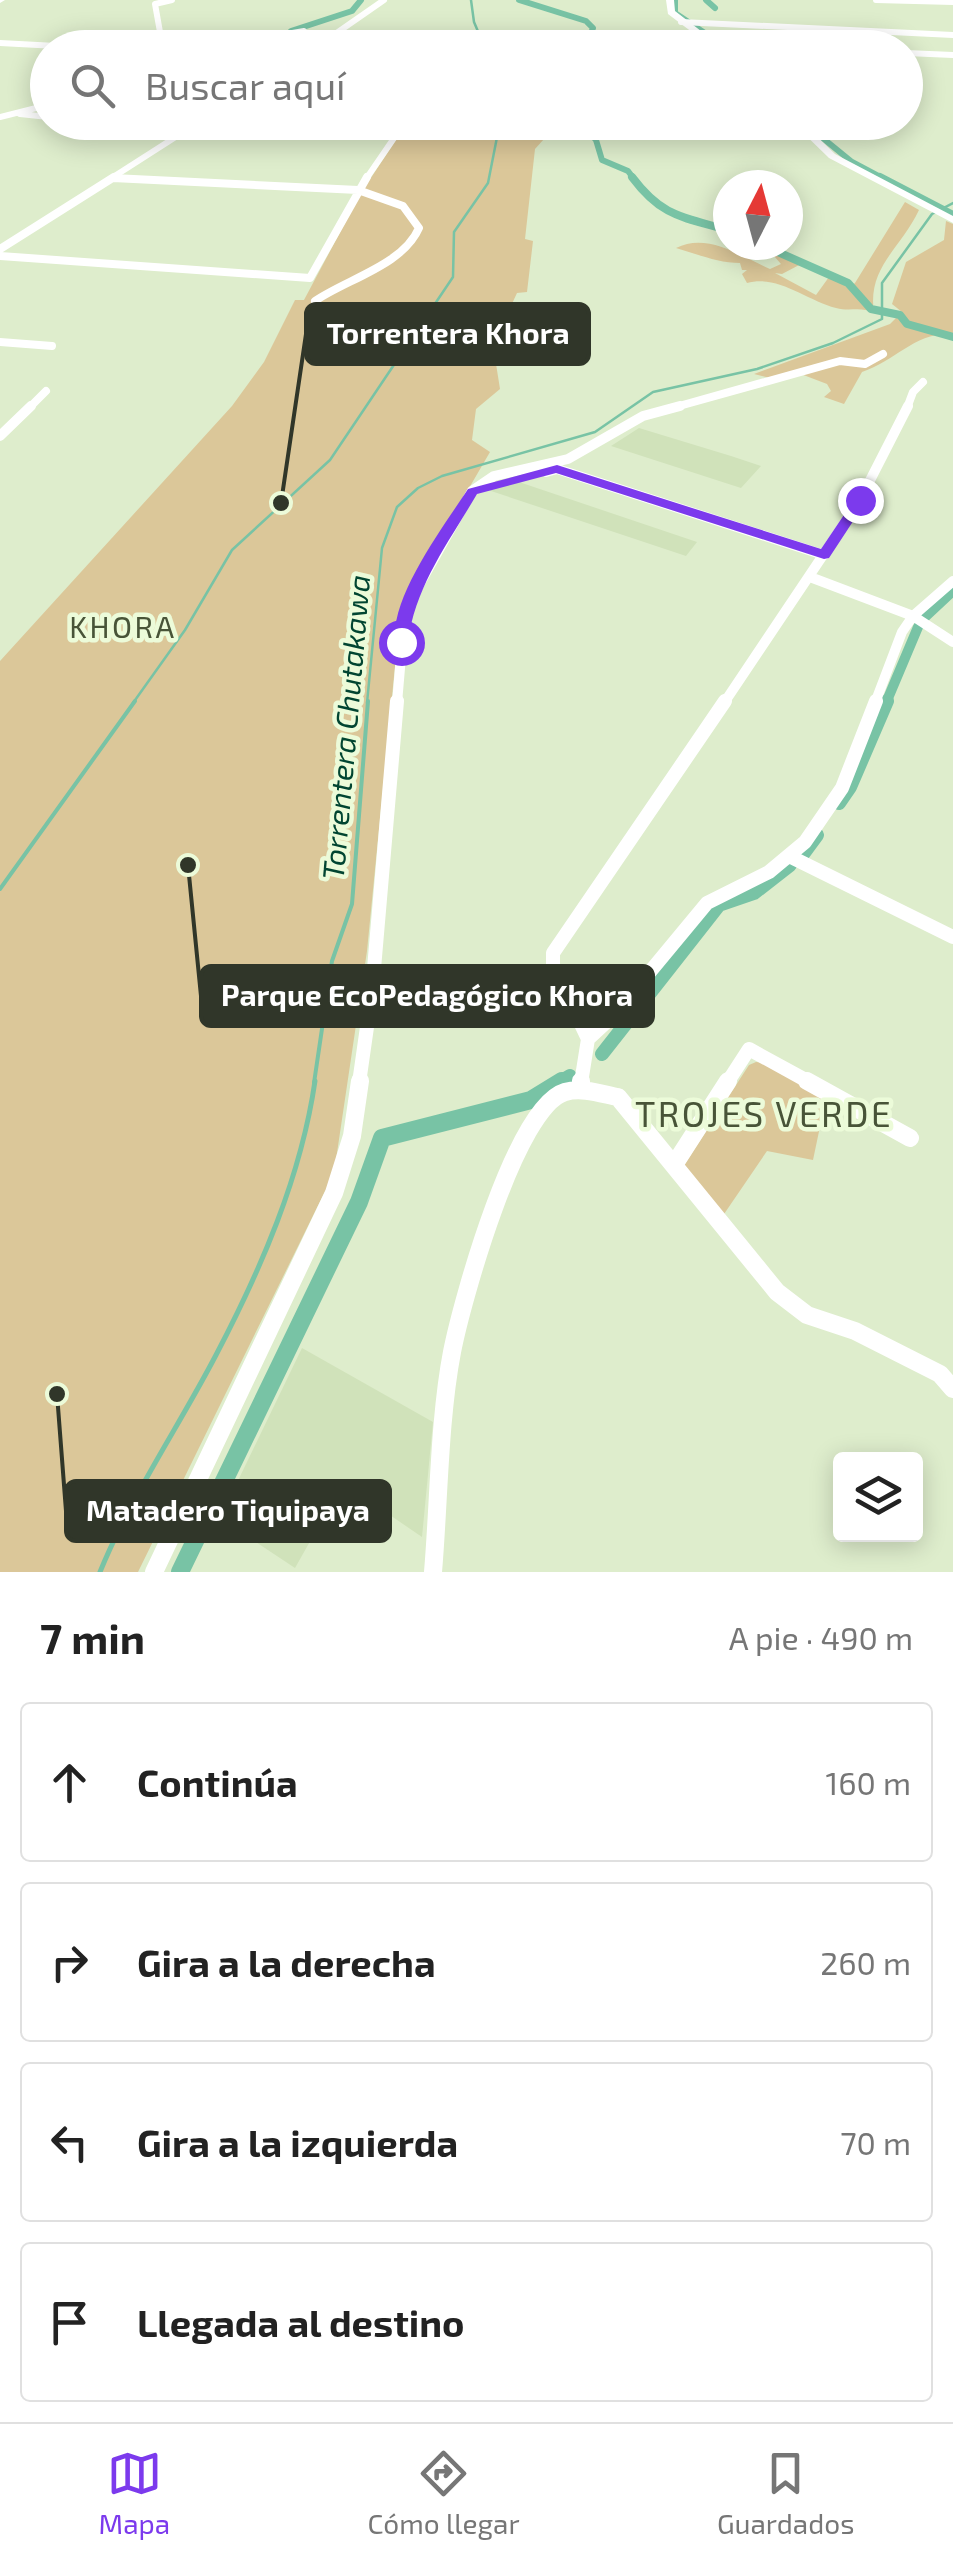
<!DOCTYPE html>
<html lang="es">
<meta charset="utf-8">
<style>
body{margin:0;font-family:"Exo 2",sans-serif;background:#f2f2f2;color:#222}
.controls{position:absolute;right:30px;bottom:30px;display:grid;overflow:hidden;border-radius:10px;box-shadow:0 5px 25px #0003}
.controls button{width:90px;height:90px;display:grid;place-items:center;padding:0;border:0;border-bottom:2px solid #e0e0e0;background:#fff;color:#222;font:50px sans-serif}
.compass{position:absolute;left:713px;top:170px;width:90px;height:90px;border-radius:50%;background:#fff;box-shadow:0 5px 25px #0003;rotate:6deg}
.stop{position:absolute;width:30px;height:30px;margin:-22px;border:8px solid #7c3aed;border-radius:50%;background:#fff}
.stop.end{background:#7c3aed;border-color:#fff;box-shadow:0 2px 10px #0008}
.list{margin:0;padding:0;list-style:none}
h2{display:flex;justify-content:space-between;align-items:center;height:130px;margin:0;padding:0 40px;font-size:42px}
h2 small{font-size:32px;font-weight:400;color:#767676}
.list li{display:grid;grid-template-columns:65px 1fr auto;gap:30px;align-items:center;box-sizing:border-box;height:160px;margin:0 20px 20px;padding:0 20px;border:2px solid #e0e0e0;border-radius:10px}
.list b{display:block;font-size:38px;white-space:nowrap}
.list em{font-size:32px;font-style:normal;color:#767676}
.icon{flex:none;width:55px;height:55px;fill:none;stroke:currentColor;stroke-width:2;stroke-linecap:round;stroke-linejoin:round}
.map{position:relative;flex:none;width:953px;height:1572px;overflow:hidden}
.search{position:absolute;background:#fff;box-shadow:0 5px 25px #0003;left:30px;right:30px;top:30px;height:110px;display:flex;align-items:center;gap:25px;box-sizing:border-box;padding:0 35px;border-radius:55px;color:#767676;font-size:38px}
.sheet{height:850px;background:#fff}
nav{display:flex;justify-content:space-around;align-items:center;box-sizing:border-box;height:140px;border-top:2px solid #e0e0e0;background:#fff;font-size:28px;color:#767676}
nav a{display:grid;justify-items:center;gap:5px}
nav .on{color:#7c3aed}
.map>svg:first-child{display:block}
</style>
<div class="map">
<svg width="953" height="1572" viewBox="0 0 953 1572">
<rect width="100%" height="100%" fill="#deedcc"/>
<path fill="#d0e2ba" d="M639,428l92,28 30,10 -20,22 -130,-42z
M519,482l178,60 -11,14 -198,-66z
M302,1348l131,74 -11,115 -79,-54 -48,85 -75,-50z"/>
<path fill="#dbc799" d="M407,123h131l6,16 -9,10 -10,90 8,2 -6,51 -10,1 -15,32 -12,1 10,63 -24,20 -4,31 18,12 -89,153 -34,346 -33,222 -196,399h-138v-911l232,-255 32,-44 31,-62h9l57,-107z
M905,202l14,8c-19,40 -52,57 -45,103 -13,-7 -24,-1 -38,-5 -30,-8 -59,-34 -89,-25l-5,-9 5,-4h-5l-2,-7c-22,0 -43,-9 -64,-15 31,-16 65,8 94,21l11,-5 -7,-8 4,-2 23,10 -19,10 -7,-1 41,22 13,-18 20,11 6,-5z
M946,221l7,3v110c-37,-3 -57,27 -91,38l-18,32 -20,-7 7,-6 -4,-7 -34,-13 -23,7 -16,-4 136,-50 12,-12 -10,-8 14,-42 38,-22z
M756,1062l10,1 60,35 -13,62 -46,-9 -45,66 -39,-50 66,-102z"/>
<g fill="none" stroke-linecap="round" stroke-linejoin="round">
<path stroke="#78c3a5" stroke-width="2.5" d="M471,0l3,22 11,26
M133,703l52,-73 47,-80 98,-90 123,-183 1,-45 34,-49 12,-61
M367,703l15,-155 15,-41 21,-19 24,-12 153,-44 58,-40 104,-23 76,-26 49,-24v-36l50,-69 21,-11"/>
<path stroke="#78c3a5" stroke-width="4" d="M0,889l135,-188
M314,1083l18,-122 20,-57 16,-203"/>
<path stroke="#78c3a5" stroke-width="5" d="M100,1572c31,-76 78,-144 116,-217 45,-86 85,-178 99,-274"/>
<path stroke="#78c3a5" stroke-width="6" d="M519,0l67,21 7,7 -3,8 18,12
M675,0v13l43,29
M706,0l9,8
M291,31l61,-20 9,-11
M581,122l15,18 6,20 26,11 6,8
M803,122l49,40 32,17"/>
<path stroke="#78c3a5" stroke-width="8" d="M632,177c30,40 50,40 96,53
M880,177l73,38
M762,245l86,38 23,26 29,6 7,9 46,13"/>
<path stroke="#78c3a5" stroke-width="10" d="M925,617l28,-26
M886,703l32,-76"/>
<path stroke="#78c3a5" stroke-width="14" d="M839,803l11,-16 37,-86
M803,854l14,-19
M602,1054l117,-149 35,-12 36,-28
M558,1083l12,-7"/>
<path stroke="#78c3a5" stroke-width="18" d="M180,1572l179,-370 23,-64 149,-38 31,-19"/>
<path stroke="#fff" stroke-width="6" d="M876,0l77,2
M681,22l272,13
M0,43l94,5
M715,44l82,4
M148,48l12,-16 -5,-28 17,-4
M205,48l99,-17
M315,48l69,-48
M906,53l47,2
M20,114l28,3
M0,117l48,-12
M113,178l21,1
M110,179l89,-57
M366,179l39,-57"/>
<path stroke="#fff" stroke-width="8" d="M113,178l245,12 45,16 16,22c-16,37 -72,51 -104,73
M0,249l114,-72
M0,256l310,22 57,-101
M0,342l52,4
M29,408l17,-17
M672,408l168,-47 25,3 18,-10
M907,408l6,-16 10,-10"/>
<path stroke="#fff" stroke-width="10" d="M0,436l31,-30
M546,472l11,-3 267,86
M810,577l103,39 40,26
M397,703l8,-93 67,-119 22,-15 74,-17 75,-43 37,-10
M724,703l136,-203 48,-94
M875,703l27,-71 11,-16 40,-35"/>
<path stroke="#fff" stroke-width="14" d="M789,856l164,81
M588,1039l-35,-74v-12l172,-252
M359,1083l13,-91 25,-291
M581,1083l7,-44 27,-25 92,-111 62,-31 36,-30 37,-54 34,-87
M727,1083l22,-34 62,34"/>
<path stroke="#fff" stroke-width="18" d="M807,1081l103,57
M580,1090l1,-9
M674,1165l54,-84
M154,1572l180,-379 18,-57 8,-55
M433,1572c6,-70 6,-152 19,-220 10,-51 64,-246 113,-260 17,-5 37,2 53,5l159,195 30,23 48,16 85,43 13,15"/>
<path fill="#fff" fill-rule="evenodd" d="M0,0h5l-5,3z
M666,0h8l1,11 48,37h-10l-45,-34z
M792,122h10l33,32 118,62v7l-124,-65z"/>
</g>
<path fill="#7c3aed" d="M557,465l264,84 35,-52 11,3 -38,58 -5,1 -268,-86 -79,21c-28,48 -62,92 -69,148l-12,4c-10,-44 48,-120 72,-157z"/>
<g text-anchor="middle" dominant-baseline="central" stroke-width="9" stroke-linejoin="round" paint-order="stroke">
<g font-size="30" letter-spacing="2.5" fill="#485438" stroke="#ecfbd9">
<text x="123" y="626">KHORA</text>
</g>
<g font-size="30" font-style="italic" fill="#014531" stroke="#ecfbd9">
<text transform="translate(345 727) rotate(-85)">Torrentera Chutakawa</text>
</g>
<g font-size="35" letter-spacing="2.5" fill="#485438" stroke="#ecfbd9">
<text x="764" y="1113">TROJES VERDE</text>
</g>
</g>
<path fill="none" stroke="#303629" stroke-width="4" d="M281 503L306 334M188 865L201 996M57 1394L66 1511"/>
<g fill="#303629" stroke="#ecfbd9" stroke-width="4">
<circle cx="281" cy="503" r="10"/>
<circle cx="188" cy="865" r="10"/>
<circle cx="57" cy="1394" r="10"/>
</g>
<g fill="#303629" stroke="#303629" stroke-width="4">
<rect x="306" y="304" width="283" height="60" rx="10"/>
<rect x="201" y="966" width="452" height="60" rx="10"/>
<rect x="66" y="1481" width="324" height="60" rx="10"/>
</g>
<g font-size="30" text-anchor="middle" font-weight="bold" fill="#fff">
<text x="448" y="344">Torrentera Khora</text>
<text x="427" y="1006">Parque EcoPedagógico Khora</text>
<text x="228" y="1521">Matadero Tiquipaya</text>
</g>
</svg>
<div class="controls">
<button><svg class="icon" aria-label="layers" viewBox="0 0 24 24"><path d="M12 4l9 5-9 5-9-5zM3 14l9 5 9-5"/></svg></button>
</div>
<svg class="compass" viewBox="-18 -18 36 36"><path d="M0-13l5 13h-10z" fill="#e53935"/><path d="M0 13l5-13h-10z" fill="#767676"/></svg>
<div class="stop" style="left:401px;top:642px"></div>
<div class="stop end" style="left:860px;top:500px"></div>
<div class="search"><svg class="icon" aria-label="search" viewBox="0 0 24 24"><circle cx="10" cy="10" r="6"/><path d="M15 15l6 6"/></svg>Buscar aquí</div>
</div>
<section class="sheet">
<h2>7 min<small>A pie · 490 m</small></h2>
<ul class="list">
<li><svg class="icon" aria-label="ahead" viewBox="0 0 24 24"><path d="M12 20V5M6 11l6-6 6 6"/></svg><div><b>Continúa</b></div><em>160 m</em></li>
<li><svg class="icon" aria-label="right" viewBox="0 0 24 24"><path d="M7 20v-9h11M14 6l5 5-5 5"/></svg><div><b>Gira a la derecha</b></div><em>260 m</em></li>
<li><svg class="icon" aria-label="left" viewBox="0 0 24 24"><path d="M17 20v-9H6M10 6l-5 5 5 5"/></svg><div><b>Gira a la izquierda</b></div><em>70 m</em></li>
<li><svg class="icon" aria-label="arrive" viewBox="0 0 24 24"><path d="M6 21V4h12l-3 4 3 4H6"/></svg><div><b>Llegada al destino</b></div></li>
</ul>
</section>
<nav>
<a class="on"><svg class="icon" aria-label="map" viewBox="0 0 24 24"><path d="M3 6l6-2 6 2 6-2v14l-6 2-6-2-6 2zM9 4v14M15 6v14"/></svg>Mapa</a>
<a><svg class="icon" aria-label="directions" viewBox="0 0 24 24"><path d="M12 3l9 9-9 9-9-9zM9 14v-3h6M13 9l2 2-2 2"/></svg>Cómo llegar</a>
<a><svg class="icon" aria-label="saved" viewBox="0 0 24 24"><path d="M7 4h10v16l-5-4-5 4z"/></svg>Guardados</a>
</nav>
